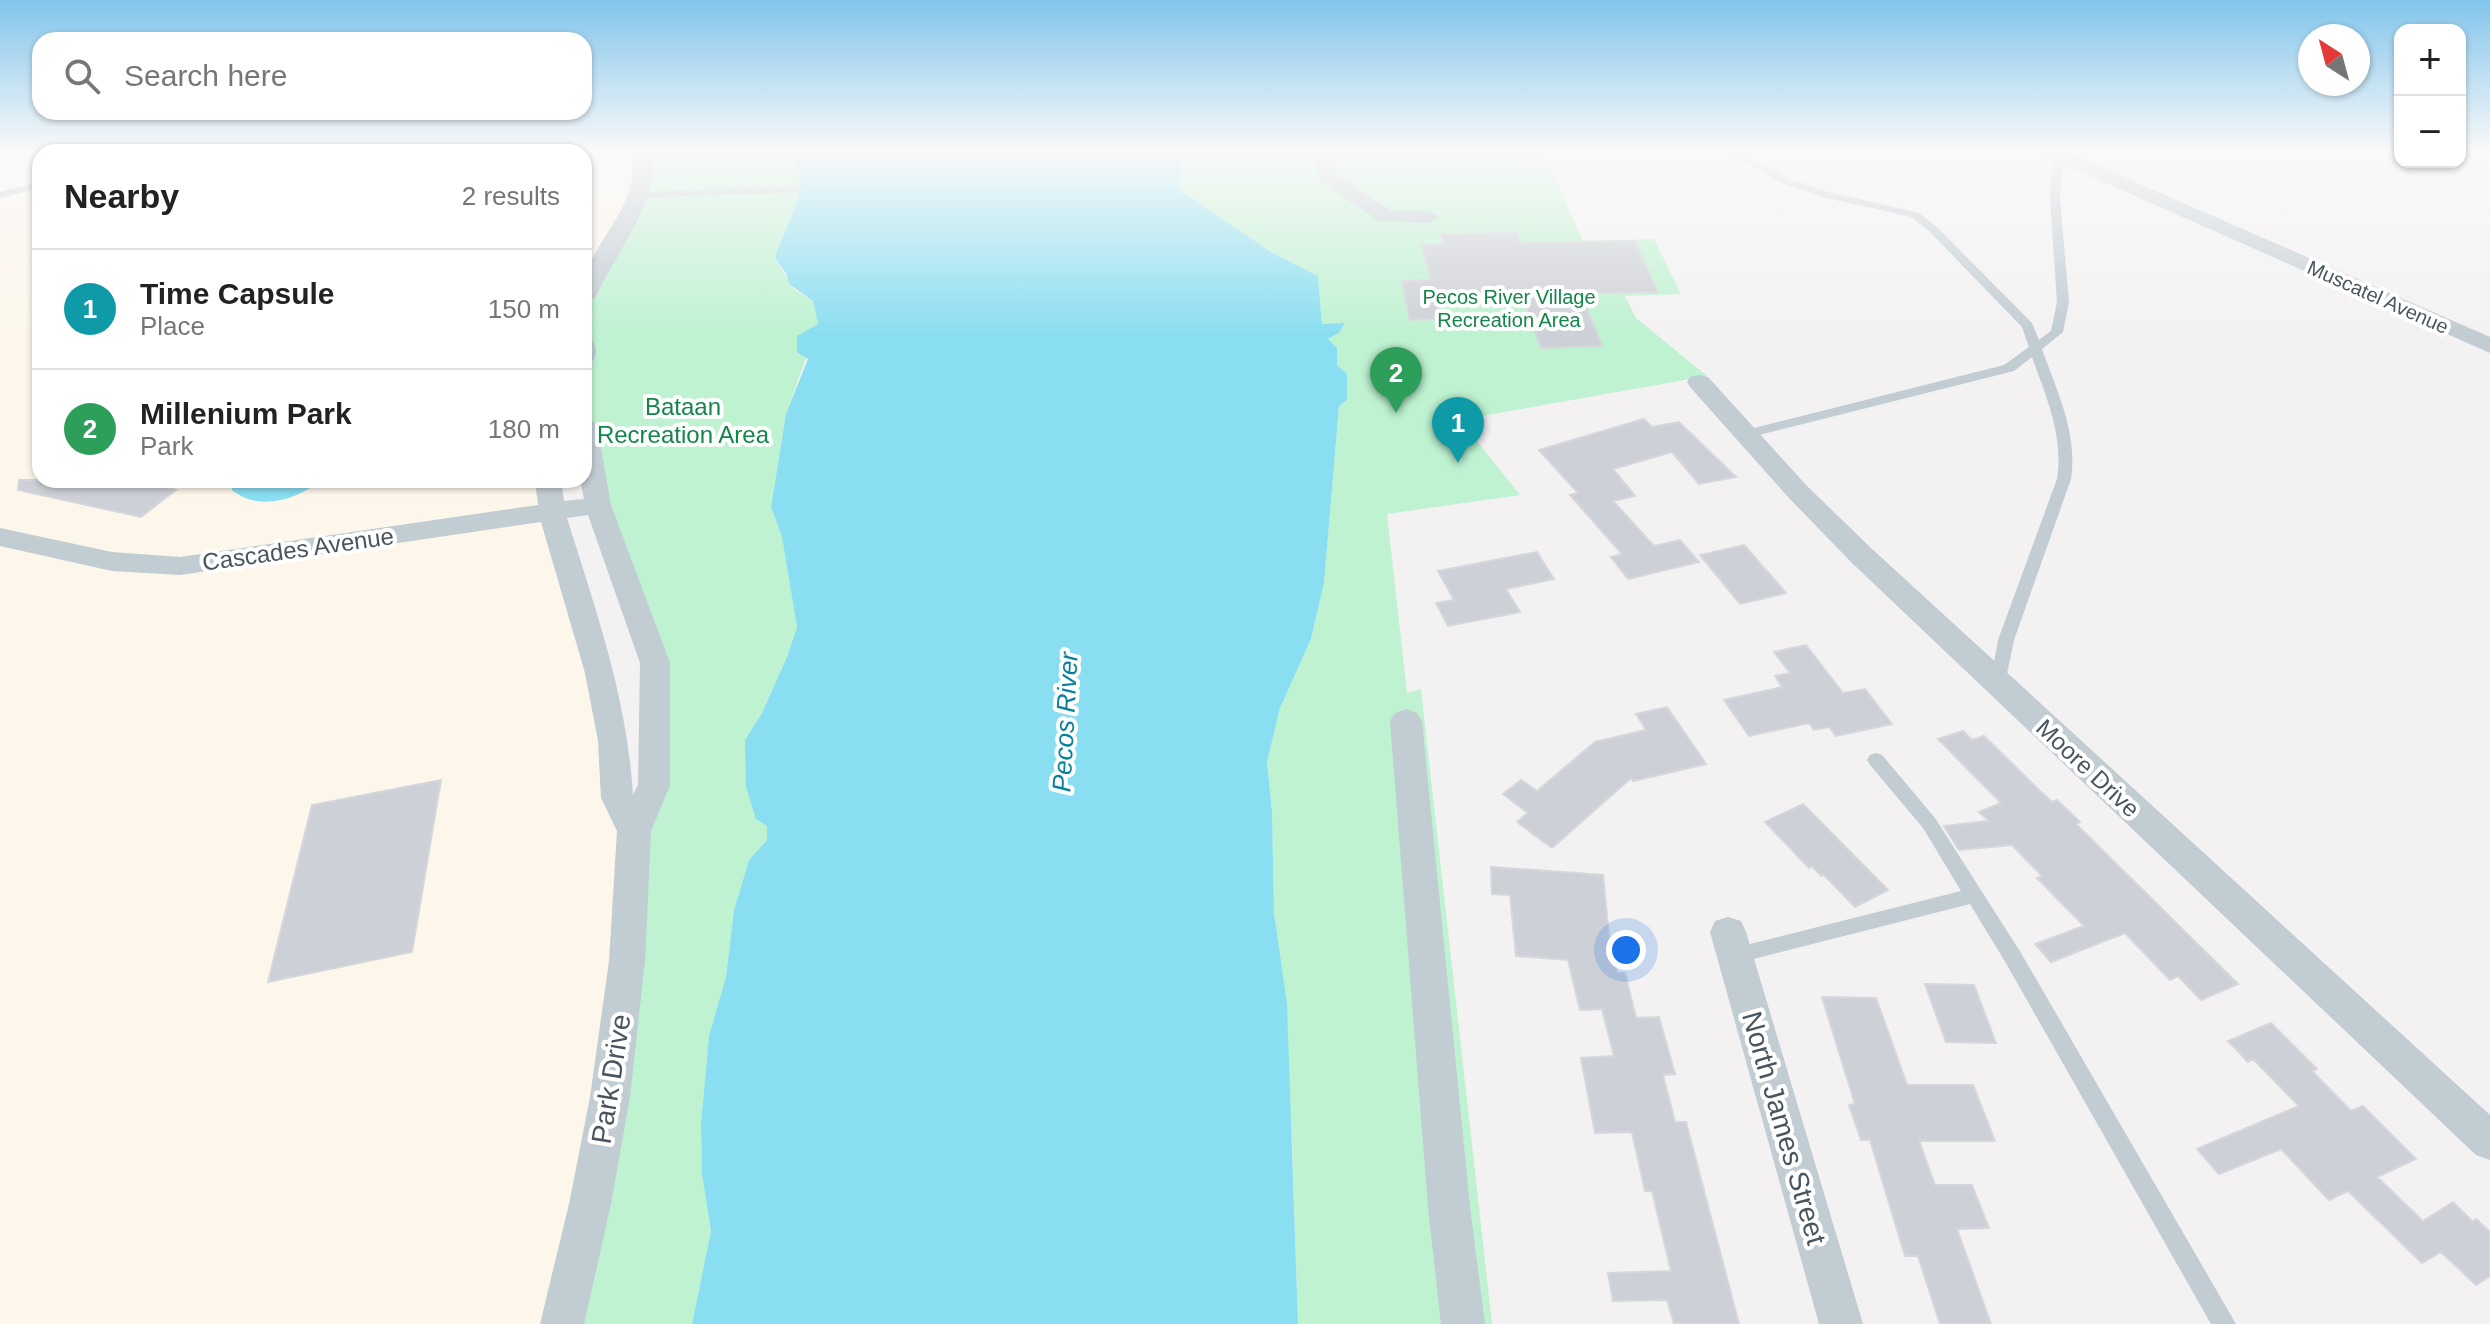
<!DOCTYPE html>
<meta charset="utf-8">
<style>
body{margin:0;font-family:Helvetica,sans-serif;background:#f6f6f6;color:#222}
.controls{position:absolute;right:24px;top:24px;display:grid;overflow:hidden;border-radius:16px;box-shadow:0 2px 6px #0004}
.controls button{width:72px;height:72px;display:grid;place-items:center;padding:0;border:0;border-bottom:2px solid #e0e0e0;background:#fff;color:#222;font:40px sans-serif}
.compass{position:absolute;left:2298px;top:24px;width:72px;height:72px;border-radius:50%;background:#fff;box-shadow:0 2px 6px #0004;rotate:324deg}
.you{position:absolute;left:1626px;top:950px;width:28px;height:28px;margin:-20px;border:6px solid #fff;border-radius:50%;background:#1a73e8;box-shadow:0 0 0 12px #1a73e833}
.badge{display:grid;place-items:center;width:52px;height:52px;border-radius:50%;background:#1078ee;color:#fff;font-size:26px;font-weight:700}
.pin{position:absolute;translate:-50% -66px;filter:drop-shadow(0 2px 4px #0008)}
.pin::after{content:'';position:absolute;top:42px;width:28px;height:24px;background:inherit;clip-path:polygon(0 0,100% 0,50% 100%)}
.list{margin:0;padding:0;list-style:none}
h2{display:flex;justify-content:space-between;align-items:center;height:104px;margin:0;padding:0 32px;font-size:34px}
h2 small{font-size:26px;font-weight:400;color:#767676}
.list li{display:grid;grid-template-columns:52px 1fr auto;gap:24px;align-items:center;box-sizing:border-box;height:120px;padding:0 32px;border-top:2px solid #e0e0e0}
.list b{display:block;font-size:30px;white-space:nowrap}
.list p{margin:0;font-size:26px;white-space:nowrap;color:#767676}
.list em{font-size:26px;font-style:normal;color:#767676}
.icon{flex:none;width:44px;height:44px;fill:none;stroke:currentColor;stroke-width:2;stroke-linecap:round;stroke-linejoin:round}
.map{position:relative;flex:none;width:2490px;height:1324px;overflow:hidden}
.search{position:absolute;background:#fff;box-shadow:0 2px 6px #0004;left:32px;top:32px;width:560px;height:88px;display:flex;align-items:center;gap:20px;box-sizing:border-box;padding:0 28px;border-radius:24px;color:#767676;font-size:30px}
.panel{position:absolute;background:#fff;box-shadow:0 2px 6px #0004;left:32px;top:144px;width:560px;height:344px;border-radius:24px}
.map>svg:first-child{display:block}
</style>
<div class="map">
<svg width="2490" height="1324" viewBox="0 0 2490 1324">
<rect width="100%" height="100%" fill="#f3f1f1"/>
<path fill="#fdf7eb" d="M0,150l182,2h-142v328h508l86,351 -72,493h-562z
M643,150l2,6 -61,142v-135z"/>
<path fill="#bef2d1" d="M400,150h239l-55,13v-11z
M643,150h149c20,47 -5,66 -17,108l19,31 19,12 5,23 -32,90 -15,93 11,30 15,90 -10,30 -25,56 -17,27 22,86v14l-18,20 -15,50 -8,67 -17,59 -8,87 1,52 9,56 -19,93h-130l28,-120 65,-541 -71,-237v-128l35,-66 26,-76z
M1169,150h373l41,91 71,-2 27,55 -56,2 11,22 71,58 -247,44 60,75 -133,19 20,179 14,-4 71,635h-194l-6,-184 -18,-227 -2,-102 -5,-49 13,-54 31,-69 13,-56 15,-177 8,-6v-25l-10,-10 -9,-26 11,-6 6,-9 -23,1 -4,-49 -47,-24 -92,-62 2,-23z"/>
<path fill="#8adef1" d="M792,150h377l12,12 -1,28 91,62 47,24 4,48 23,-1 -6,10 -11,6 9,9v17l10,9v26l-8,6 -15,177 -13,56 -31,69 -13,54 5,49 2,102 13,91 11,320h-606l19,-93 -9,-56 -1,-52 8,-87 17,-59 8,-67 15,-50 18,-20v-14l-11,-7 -10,-32 -1,-47 17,-27 25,-56 10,-30 -15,-90 -11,-30 15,-93 22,-55 -11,-7v-16l21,-12 -5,-23 -24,-17 -2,-9 -12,-17c12,-42 37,-61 17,-108z
M321,480c-24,20 -62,32 -89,10v-9z"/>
<path fill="#cdd0d6" stroke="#d5d7dd" stroke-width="2" d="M1518,233l3,10 114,-2 23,51 -77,1 21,53 -61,2 -19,-53 -85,2 6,22 -33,1 -8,-39 29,-1 -9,-35h22l-3,-11z
M1644,419l8,8 27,-5 57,55 -37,7 -27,-32 -59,17 22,27 -22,5 41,45 26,-6 19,22 -71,17 -17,-22 11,-3 -52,-59 8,-2 -39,-43z
M19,480h158l-9,8 8,2 -35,27 -123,-27z
M1744,545l42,48 -46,11 -40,-49z
M1537,552l17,27 -48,10 14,23 -72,14 -12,-23 18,-3 -16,-29z
M1806,645l37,48 22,-4 27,35 -56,12 -7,-9 -15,3 -5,-7 -60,13 -25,-36 58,-13 -7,-11 15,-3 -16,-21z
M1667,707l39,57 -73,17 -2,-3 -79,70 -35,-26 11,-9 -25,-19 18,-14 16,11 58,-49 51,-12 -10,-16z
M1963,731l9,9 12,-4 54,53 14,13 5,-2 23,22 -4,2 162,160 -37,16 -23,-24 -8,4 -45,-47 -74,29 -16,-18 49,-18 -47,-48 5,-2 -30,-31 -53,5 -15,-24 45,-5 -10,-9 22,-9 -63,-64z
M441,780l-29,172 -144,30 44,-177z
M1803,804l85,86 -33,17 -31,-32 -3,1 -9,-10 -3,2 -44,-46z
M1491,867l112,8 7,71 7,27h8l11,45 23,-1 16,57 -12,1 12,47h11l53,202h-65l-7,-24 -54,1 -5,-28 63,-2 -19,-80h-7l-13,-59 -37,1 -14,-75 33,-2 -12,-47 -22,1 -12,-50 -52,-4 -6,-61 -18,-1z
M1925,984l49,1 22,58 -50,-1z
M1822,997l54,1 31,87h66l22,56h-76l16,44h37l17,43 -32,1 34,95h-51l-22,-68h-13l-35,-116h-9l-12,-35 6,-1z
M2271,1023l46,46 -5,2 39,40 12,-5 53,53 -39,18 46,44 30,-19 20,20 3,-3 14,13v44l-14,9 -35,-33 -19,11 -74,-72 -19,9 -48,-51 -62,25 -22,-25 102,-43 -46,-47 -5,3 -20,-21z"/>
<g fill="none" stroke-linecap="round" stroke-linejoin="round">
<path fill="#c1ccd3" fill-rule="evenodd" d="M1722,150h12l56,29 39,13 90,21 18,14 95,96 7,17 12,-9 6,-29 -7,-103 3,-45 5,-3 5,3 -3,45 9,103 -6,30 -21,17c15,43 36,84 29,130l-57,161 -10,48 -6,2 -8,-6 8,-44 59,-161c7,-43 -11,-82 -25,-122l-18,14 -267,67 -7,-4 2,-3 262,-66 25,-18 -7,-20 -93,-96 -18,-14 -89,-20 -40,-14z
M40,182v6l-40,10v-6z
M799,187l5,3 -1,2 -165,6 -5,-3 5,-3z
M1876,753l6,2 53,63 86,135 215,371h-25l-204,-359 -37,-61 -236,60 -7,-2 -3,-6 3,-6 7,-2 227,-57 -38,-63 -53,-63 -3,-5 3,-5z"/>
<path fill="#c1ccd3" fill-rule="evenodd" d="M633,150h20c4,57 -35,99 -58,148l-11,7c0,-10 -2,-23 2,-32 19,-48 51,-64 47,-123z
M1311,150h18l8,25 54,36h38l10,6 -10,6 -50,-2 -58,-39z
M2037,150h25l428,187v16l-450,-199z
M584,338l8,2c5,7 5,15 0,22l-8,2z
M1699,375l9,2 99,109 64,62 619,567v45l-14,-5 -625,-593 -62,-64 -99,-111 -3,-5 3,-5z
M584,418l9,3 4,5 14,79 59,158v122l-19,46 -6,130 -15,136 -19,107 -27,120h-44l29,-120 21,-107 19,-136 8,-130 -16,-33 -3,-57 -13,-68 -44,-151 -361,53 -68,-4 -112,-25v-18l112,24 68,5 358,-52 -3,-25h26l3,21 20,-2 -4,-19h4zM588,515l52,148 -2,122 -5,10c-6,-98 -37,-184 -66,-277z
M1406,709l11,4 5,8 48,486 15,117h-44l-13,-117 -38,-486 5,-8z
M1728,917l13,4 5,11 117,392h-44l-109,-392 5,-11z"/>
</g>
<linearGradient id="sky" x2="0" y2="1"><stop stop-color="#82c5ec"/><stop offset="0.45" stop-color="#faf9f9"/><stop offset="1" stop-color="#faf9f9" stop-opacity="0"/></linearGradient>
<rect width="2490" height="335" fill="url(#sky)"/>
<g text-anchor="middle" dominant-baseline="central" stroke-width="8" stroke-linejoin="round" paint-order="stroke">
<g font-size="20" fill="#138649" stroke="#fff">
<text x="1509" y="297">Pecos River Village<tspan x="1509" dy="23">Recreation Area</tspan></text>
</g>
<g font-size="20" fill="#485560" stroke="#fff">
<text transform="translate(2378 297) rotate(24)">Muscatel Avenue</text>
</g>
<g font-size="24" fill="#138649" stroke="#fff">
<text x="683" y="406">Bataan<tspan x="683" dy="28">Recreation Area</tspan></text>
</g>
<g font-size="24" fill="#485560" stroke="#fff">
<text transform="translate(298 549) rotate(-8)">Cascades Avenue</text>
<text transform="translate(2088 768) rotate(43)">Moore Drive</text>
</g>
<g font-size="26" font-style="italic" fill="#07819c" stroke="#fff">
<text transform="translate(1065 722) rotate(-87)">Pecos River</text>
</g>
<g font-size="28" fill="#485560" stroke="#fff">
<text transform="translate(611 1079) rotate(-81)">Park Drive</text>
<text transform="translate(1784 1128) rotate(74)">North James Street</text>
</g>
</g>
</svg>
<div class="controls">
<button>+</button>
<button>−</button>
</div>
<svg class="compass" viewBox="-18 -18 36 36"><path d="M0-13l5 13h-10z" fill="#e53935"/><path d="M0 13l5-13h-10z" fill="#767676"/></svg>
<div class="you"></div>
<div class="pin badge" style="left:1458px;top:463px;background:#0f9aa8">1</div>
<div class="pin badge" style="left:1396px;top:413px;background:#2e9e5b">2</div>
<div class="search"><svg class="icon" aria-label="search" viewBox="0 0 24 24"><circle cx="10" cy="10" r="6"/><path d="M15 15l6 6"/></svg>Search here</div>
<section class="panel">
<h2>Nearby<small>2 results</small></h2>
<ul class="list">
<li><span class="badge" style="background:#0f9aa8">1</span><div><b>Time Capsule</b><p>Place</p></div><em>150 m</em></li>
<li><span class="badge" style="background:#2e9e5b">2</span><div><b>Millenium Park</b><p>Park</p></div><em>180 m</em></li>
</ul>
</section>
</div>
